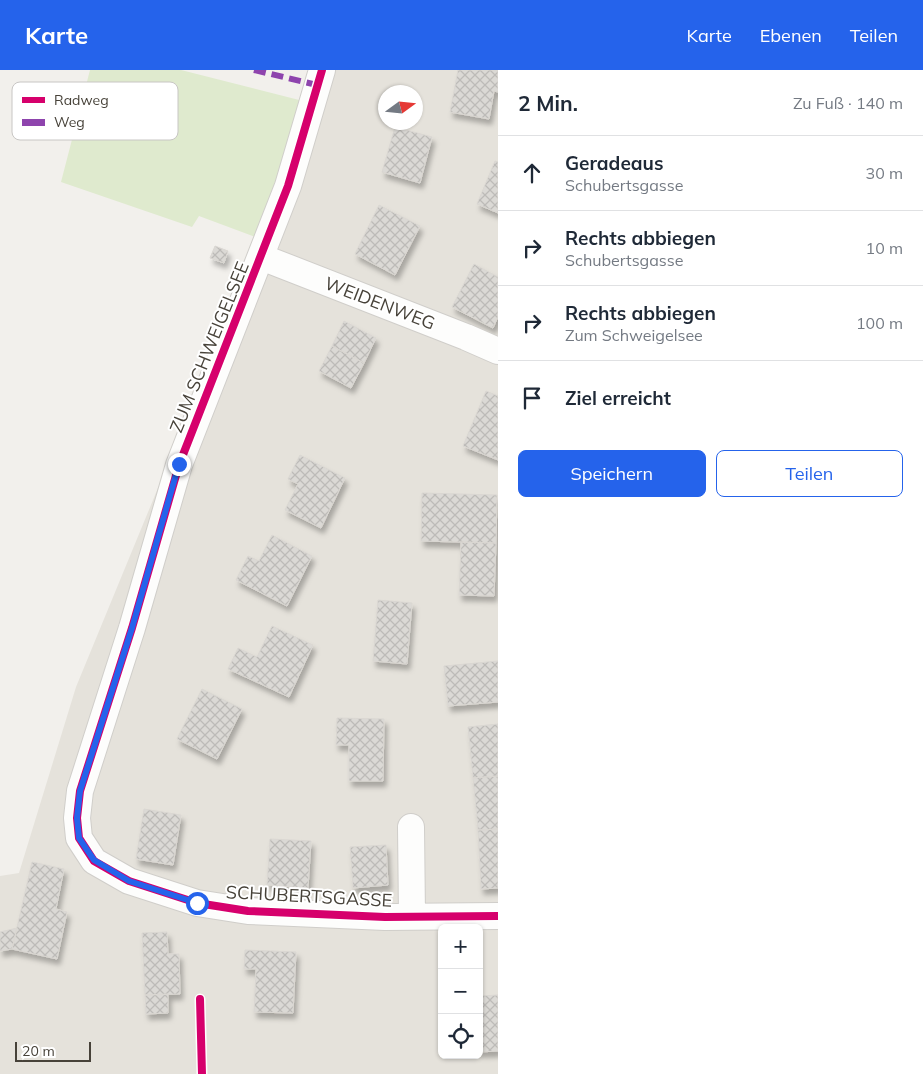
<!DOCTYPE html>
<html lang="de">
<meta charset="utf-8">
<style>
body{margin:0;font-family:Mulish,sans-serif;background:#f6f6f7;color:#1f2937}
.controls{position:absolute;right:15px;bottom:15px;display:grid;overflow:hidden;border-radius:8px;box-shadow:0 1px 4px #0004}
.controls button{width:45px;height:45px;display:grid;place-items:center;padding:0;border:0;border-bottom:1px solid #e0e1e3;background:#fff;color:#1f2937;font:25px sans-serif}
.compass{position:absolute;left:378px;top:15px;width:45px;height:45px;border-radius:50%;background:#fff;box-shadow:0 1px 4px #0004;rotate:75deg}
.scale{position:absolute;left:15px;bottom:12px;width:76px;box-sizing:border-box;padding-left:5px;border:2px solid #474239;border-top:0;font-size:14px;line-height:18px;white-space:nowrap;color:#474239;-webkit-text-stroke:4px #fff;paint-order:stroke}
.stop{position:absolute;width:15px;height:15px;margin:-11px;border:4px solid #2563eb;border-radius:50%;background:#fff}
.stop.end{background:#2563eb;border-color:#fff;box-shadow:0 1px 5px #0008}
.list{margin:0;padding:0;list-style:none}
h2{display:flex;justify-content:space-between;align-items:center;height:65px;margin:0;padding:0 20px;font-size:21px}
h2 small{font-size:16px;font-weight:400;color:#747a83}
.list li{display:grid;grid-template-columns:32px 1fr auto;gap:15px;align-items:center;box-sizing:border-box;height:75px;padding:0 20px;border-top:1px solid #e0e1e3}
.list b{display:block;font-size:19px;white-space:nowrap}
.list p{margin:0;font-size:16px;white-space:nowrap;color:#747a83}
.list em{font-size:16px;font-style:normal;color:#747a83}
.actions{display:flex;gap:10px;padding:15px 20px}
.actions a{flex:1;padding:11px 0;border:1px solid #2563eb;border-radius:8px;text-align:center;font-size:18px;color:#2563eb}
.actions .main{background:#2563eb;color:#fff}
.icon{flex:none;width:28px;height:28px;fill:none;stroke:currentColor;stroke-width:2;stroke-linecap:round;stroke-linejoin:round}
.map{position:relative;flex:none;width:498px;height:1004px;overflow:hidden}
header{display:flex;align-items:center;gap:30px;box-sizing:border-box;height:70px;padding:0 25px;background:#2563eb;color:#fff}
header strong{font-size:24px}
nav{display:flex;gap:28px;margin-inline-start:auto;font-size:18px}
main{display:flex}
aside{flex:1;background:#fff}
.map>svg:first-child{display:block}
</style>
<header>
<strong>Karte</strong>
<nav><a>Karte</a><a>Ebenen</a><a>Teilen</a></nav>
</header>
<main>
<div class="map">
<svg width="498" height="1004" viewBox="0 0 498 1004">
<defs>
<pattern id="building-cross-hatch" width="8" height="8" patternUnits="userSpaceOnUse" patternTransform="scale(1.25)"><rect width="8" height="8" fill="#dbd9d5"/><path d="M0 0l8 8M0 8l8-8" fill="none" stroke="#bdbbb8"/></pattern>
<filter id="shadow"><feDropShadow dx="3" dy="5.5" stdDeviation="2.5" flood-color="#0004"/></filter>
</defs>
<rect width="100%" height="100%" fill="#f2f0ec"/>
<path fill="#e5e2db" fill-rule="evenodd" d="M316,0h182v1004h-498v-198l19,-3 57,-186 203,-493zM386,22h30v30h-30zM442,858h37v127h-37z"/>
<path fill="#dfeace" d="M90,0h91l126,32 -46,137 -62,-23 -7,11 -131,-45z"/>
<path fill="url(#building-cross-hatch)" stroke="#dad7d2" filter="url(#shadow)" d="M458,0h40v22l-4,-1 -5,28 -39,-7z
M395,57l37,10 -12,46 -38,-11z
M495,91l3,1v51l-21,-9z
M379,135l41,21 -25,49 -40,-21z
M215,176l13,5 -4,12 -14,-5z
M474,194l24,13v40l-5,11 -41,-21z
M344,251l32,17 -12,25 -32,-17z
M332,276l32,17 -13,25 -32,-17z
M486,321l12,5v64l-35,-14z
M300,385l45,23 -24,50 -36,-18 13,-26 -10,-5z
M422,423l75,2 -1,48 -75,-2z
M272,465l40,21 -25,50 -51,-26 12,-24 11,5z
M461,472l35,1 -2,53 -35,-1z
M378,530l34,3 -5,61 -34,-3z
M272,556l41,19 -24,52 -61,-28 10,-21 19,9z
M498,591v41l-50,4 -4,-40z
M202,619l40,20 -25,50 -40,-20z
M337,648l47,1 -1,62h-34v-36h-13z
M498,654v52l-25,2 -5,-51z
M498,706v53l-20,1 -5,-52z
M144,739l37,6 -8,50 -37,-6z
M498,759v59l-17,1 -3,-59z
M270,769l41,2 -3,47 -41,-3z
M386,775l2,40 -35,3 -3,-41z
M32,792l32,7 -8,40 11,3 -10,47 -45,-10z
M17,858l-5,21 -12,2v-19z
M167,862l1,22h11l1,40 -35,1 -3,-62z
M245,880l51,2 -3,61 -39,-1 2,-43h-12z
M168,924v19l-22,1 -1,-19z
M498,925v56l-19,1v-56z"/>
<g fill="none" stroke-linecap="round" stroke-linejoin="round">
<g stroke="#d0ceca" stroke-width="28">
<path id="minor" d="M322,0l-34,116 -109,279 -47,163 -52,163 -3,27 2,20 15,23 35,20 68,22 51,8 137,6 113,-1
M261,187l205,80 32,14
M411,757l1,89"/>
</g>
<use href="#minor" stroke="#fdfdfc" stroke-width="26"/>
<path stroke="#8e44ad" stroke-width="6" stroke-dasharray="12 6" stroke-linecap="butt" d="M254,0l63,15"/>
<g stroke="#fff" stroke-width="11">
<path id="cycleway" d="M322,0l-34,116 -109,279 -47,163 -52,163 -3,27 2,20 15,23 35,20 68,22 51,8 137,6 113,-1
M200,929l2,75"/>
</g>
<use href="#cycleway" stroke="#d6006c" stroke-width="8"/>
</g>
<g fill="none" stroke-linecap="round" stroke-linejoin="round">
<path stroke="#2563eb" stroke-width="6" d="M179,394l-47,164 -52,163 -3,27 2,20 15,22 35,21 68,22"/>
</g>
<g text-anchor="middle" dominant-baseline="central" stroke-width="4" stroke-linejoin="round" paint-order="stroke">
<g font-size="18" fill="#474239" stroke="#fff">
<text transform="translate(380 233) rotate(21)">WEIDENWEG</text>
<text transform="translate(209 277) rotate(-68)">ZUM SCHWEIGELSEE</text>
<text transform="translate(309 826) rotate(3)">SCHUBERTSGASSE</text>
</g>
</g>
<rect x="12" y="12" width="166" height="58" rx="8" fill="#fff" stroke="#c8c6c4" stroke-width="1"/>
<rect x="22" y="27" width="23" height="6" fill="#d6006c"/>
<rect x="22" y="49" width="23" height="7" fill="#8e44ad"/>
<g font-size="14" fill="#474239">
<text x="54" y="35">Radweg</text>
<text x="54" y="57">Weg</text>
</g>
</svg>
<div class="controls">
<button>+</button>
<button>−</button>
<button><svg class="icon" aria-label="locate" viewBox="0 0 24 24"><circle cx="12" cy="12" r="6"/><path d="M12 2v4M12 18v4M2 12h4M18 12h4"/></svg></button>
</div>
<svg class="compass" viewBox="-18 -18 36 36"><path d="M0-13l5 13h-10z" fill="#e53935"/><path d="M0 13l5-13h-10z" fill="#747a83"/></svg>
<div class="scale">20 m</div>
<div class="stop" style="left:197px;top:833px"></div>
<div class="stop end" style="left:179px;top:394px"></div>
</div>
<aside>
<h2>2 Min.<small>Zu Fuß · 140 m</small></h2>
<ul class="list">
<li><svg class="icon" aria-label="ahead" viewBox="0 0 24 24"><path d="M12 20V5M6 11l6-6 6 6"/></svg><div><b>Geradeaus</b><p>Schubertsgasse</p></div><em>30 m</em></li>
<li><svg class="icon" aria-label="right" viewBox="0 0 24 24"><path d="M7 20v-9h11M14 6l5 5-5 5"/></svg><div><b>Rechts abbiegen</b><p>Schubertsgasse</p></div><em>10 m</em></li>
<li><svg class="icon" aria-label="right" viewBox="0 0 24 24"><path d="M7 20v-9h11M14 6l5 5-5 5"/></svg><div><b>Rechts abbiegen</b><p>Zum Schweigelsee</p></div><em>100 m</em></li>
<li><svg class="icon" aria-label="arrive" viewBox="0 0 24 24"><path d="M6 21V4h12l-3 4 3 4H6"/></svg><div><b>Ziel erreicht</b></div></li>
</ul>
<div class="actions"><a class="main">Speichern</a><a>Teilen</a></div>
</aside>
</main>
